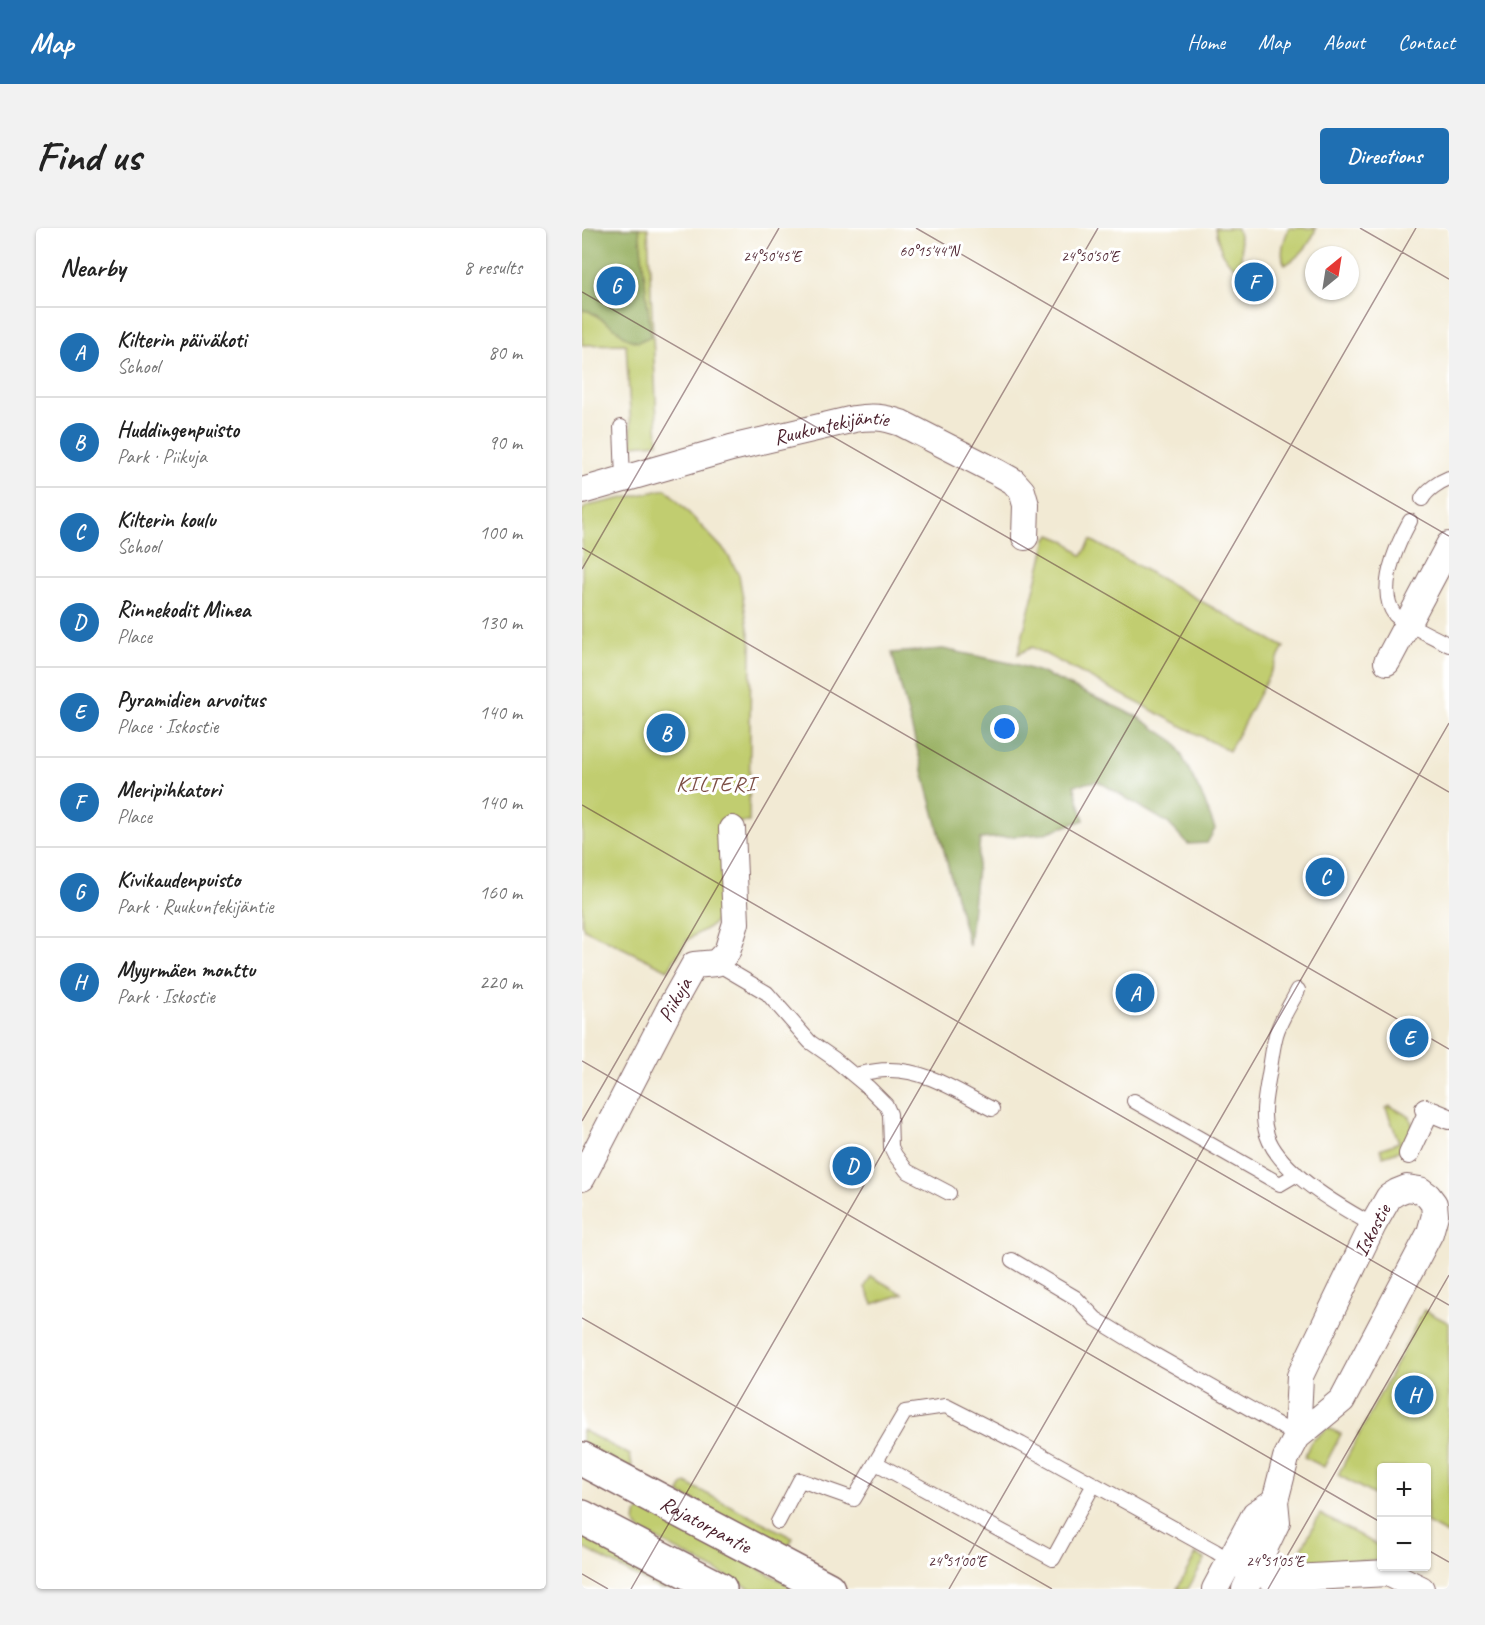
<!DOCTYPE html>
<meta charset="utf-8">
<style>
body{margin:0;font-family:Caveat,sans-serif;background:#f2f2f2;color:#222}
.controls{position:absolute;right:18px;bottom:18px;display:grid;overflow:hidden;border-radius:6px;box-shadow:0 2px 4px #0004}
.controls button{width:54px;height:54px;display:grid;place-items:center;padding:0;border:0;border-bottom:2px solid #e0e0e0;background:#fff;color:#222;font:30px sans-serif}
.compass{position:absolute;left:723px;top:18px;width:54px;height:54px;border-radius:50%;background:#fff;box-shadow:0 2px 4px #0004;rotate:30deg}
.you{position:absolute;left:423px;top:501px;width:21px;height:21px;margin:-15px;border:4px solid #fff;border-radius:50%;background:#1a73e8;box-shadow:0 0 0 9px #1a73e833}
.badge{display:grid;place-items:center;width:39px;height:39px;border-radius:50%;background:#1f6fb2;color:#fff;font-size:20px;font-weight:700}
.pin{position:absolute;translate:-50% -50%;border:3px solid #fff;box-shadow:0 2px 6px #0006}
.list{margin:0;padding:0;list-style:none}
h2{display:flex;justify-content:space-between;align-items:center;height:78px;margin:0;padding:0 24px;font-size:26px}
h2 small{font-size:20px;font-weight:400;color:#767676}
.list li{display:grid;grid-template-columns:39px 1fr auto;gap:18px;align-items:center;box-sizing:border-box;height:90px;padding:0 24px;border-top:2px solid #e0e0e0}
.list b{display:block;font-size:22px;white-space:nowrap}
.list p{margin:0;font-size:20px;white-space:nowrap;color:#767676}
.list em{font-size:20px;font-style:normal;color:#767676}
.map{position:relative;flex:none;width:867px;height:1361px;overflow:hidden;border-radius:6px}
header{display:flex;align-items:center;gap:36px;box-sizing:border-box;height:84px;padding:0 30px;background:#1f6fb2;color:#fff}
header strong{font-size:28px}
nav{display:flex;gap:33px;margin-inline-start:auto;font-size:21px}
.intro{display:flex;align-items:center;justify-content:space-between;box-sizing:border-box;height:144px;padding:0 36px}
h1{margin:0;font-size:42px}
.button{padding:15px 27px;border-radius:6px;background:#1f6fb2;color:#fff;font-size:21px;font-weight:700}
main{display:flex;gap:36px;padding:0 36px}
aside{flex:1;background:#fff;border-radius:6px;box-shadow:0 2px 4px #0004}
.map>svg:first-child{display:block}
</style>
<header>
<strong>Map</strong>
<nav><a>Home</a><a>Map</a><a>About</a><a>Contact</a></nav>
</header>
<div class="intro"><h1>Find us</h1><a class="button">Directions</a></div>
<main>
<aside>
<h2>Nearby<small>8 results</small></h2>
<ul class="list">
<li><span class="badge">A</span><div><b>Kilterin päiväkoti</b><p>School</p></div><em>80 m</em></li>
<li><span class="badge">B</span><div><b>Huddingenpuisto</b><p>Park · Piikuja</p></div><em>90 m</em></li>
<li><span class="badge">C</span><div><b>Kilterin koulu</b><p>School</p></div><em>100 m</em></li>
<li><span class="badge">D</span><div><b>Rinnekodit Minea</b><p>Place</p></div><em>130 m</em></li>
<li><span class="badge">E</span><div><b>Pyramidien arvoitus</b><p>Place · Iskostie</p></div><em>140 m</em></li>
<li><span class="badge">F</span><div><b>Meripihkatori</b><p>Place</p></div><em>140 m</em></li>
<li><span class="badge">G</span><div><b>Kivikaudenpuisto</b><p>Park · Ruukuntekijäntie</p></div><em>160 m</em></li>
<li><span class="badge">H</span><div><b>Myyrmäen monttu</b><p>Park · Iskostie</p></div><em>220 m</em></li>
</ul>
</aside>
<div class="map">
<svg width="867" height="1361" viewBox="0 0 867 1361">
<rect width="100%" height="100%" fill="#fff"/>
<filter id="ink" filterUnits="userSpaceOnUse"><feTurbulence type="fractalNoise" baseFrequency=".0167" numOctaves="2"/><feDisplacementMap in="SourceGraphic" scale="12" xChannelSelector="R" yChannelSelector="G"/><feConvolveMatrix kernelMatrix="1 2 1 2 8 2 1 2 1" color-interpolation-filters="sRGB"/></filter>
<filter id="wash" filterUnits="userSpaceOnUse"><feTurbulence type="fractalNoise" baseFrequency=".008" numOctaves="4" result="noise"/><feDisplacementMap in="SourceGraphic" scale="24" xChannelSelector="R" yChannelSelector="G"/><feGaussianBlur stdDeviation="1.35" result="paint"/><feColorMatrix in="noise" values="0 0 0 0 0 0 0 0 0 0 0 0 0 0 0 0 0 1.4 0 .05"/><feComposite in="paint" operator="in"/></filter>
<g filter="url(#wash)">
<rect width="100%" height="100%" fill="#f2ead4"/>
<path fill="#c1cd6f" stroke="#86764d" stroke-width="1.5" d="M0,0h66l10,215 -26,2 -6,-101 -44,1z
M633,0h22c3,13 9,29 -1,40 -14,-9 -18,-25 -21,-40z
M707,0h27c-5,16 -17,29 -31,37 -6,-11 -1,-26 4,-37z
M84,261l60,63 13,23 12,70 -2,177 -26,1 2,73 -7,23 -7,7 -23,13 -20,31 -84,-41 -2,-5v-413l5,-5z
M469,307l15,6 16,15 9,-16 193,107 -55,104 -197,-104 -14,7 29,-115z
M808,878l20,11 4,13 -9,19 -22,7 -3,-7 19,-7 -13,-34z
M289,1048l32,18 -30,10 -8,-17z
M842,1082l25,13v212l-22,-12 -1,-55h-44l-1,31 -43,-24z
M746,1200l13,6 -17,33 -20,-10 7,-15z
M0,1202l48,25 2,10 -3,3 -47,-24z
M104,1255l107,55 -7,12 -107,-57 2,-5z
M63,1280l152,81h-46l-110,-58 -6,-7 1,-10z
M738,1286l61,33v13l-87,3z
M0,1304l108,57h-31l-77,-42z
M614,1326l9,5 -17,30h-11z"/>
<path fill="#98b062" stroke="#716846" stroke-width="1.5" d="M0,0h57l12,108 -13,6 -10,-3 -17,-14 -22,-14 -7,-1z
M361,421l72,15 25,8 98,45 37,25 29,58 11,29 -8,14 -19,1 -20,-21 -70,-42 -24,4 10,35 -42,14 -62,5 -11,107 -77,-293z"/>
</g>
<g filter="url(#ink)">
<g fill="none" stroke-linecap="round" stroke-linejoin="round">
<g stroke="#856666" stroke-width="16">
<path id="service" d="M39,199l2,52
M840,271c5,-9 17,-17 27,-21
M828,293c-13,24 -34,69 -15,94 5,6 45,25 54,30
M134,735l51,30 43,49 23,16 36,30 17,17 4,9 1,33 4,8 12,16 42,22
M716,762c-7,14 -18,30 -22,45 -4,15 -5,30 -8,45 -3,19 -7,36 -1,55 12,37 73,72 106,90
M272,847c11,-2 22,-5 33,-5 39,-1 71,22 105,39
M552,873l146,83 17,-10
M430,1032l64,38 20,21 52,32 129,73 20,13
M294,1235l177,96 41,-75
M196,1294l22,-42 54,19 51,-87 41,-6 75,38 194,107 15,10"/>
</g>
<g stroke="#856666" stroke-width="22">
<path id="pedestrian" d="M843,881l24,10
M827,926l20,-43"/>
</g>
<g stroke="#856666" stroke-width="28">
<g id="minor">
<path id="s1" d="M0,263l149,-43 123,-29c19,-3 29,-2 47,4l96,49 16,9 9,10 4,14 -1,32"/>
<path d="M805,434l62,-117"/>
<path id="s2" d="M0,950l89,-172 23,-41 22,-2 11,-11 9,-29 -4,-94"/>
<path d="M648,1333l44,18 114,-6 33,16"/>
<path d="M633,1361l40,-75 20,-13"/>
<path d="M663,1361l32,-67 -2,-21 11,-43 11,-21 45,-37 88,-167 5,-18 -1,-11 -6,-8 -8,-6 -13,-2 -10,4 -8,5 -16,28 -73,151 -3,61"/>
</g>
</g>
<g stroke="#856666" stroke-width="36">
<g id="secondary">
<path id="s3" d="M0,1231l246,130"/>
<path d="M0,1289l138,72"/>
</g>
</g>
<use href="#service" stroke="#fff" stroke-width="14"/>
<use href="#pedestrian" stroke="#fff" stroke-width="20"/>
<use href="#minor" stroke="#fff" stroke-width="26"/>
<use href="#secondary" stroke="#fff" stroke-width="33"/>
</g>
</g>
<path fill="none" stroke="#4a1f2b" stroke-width="1.5" stroke-opacity="0.45" d="M334,0l533,308M778,0l89,51M0,64l867,500M0,320l867,501M0,341l197,-341M0,577l867,500M0,833l800,462M0,893l516,-893M0,1090l470,271M844,1321l23,13M0,1346l26,15M49,1361l785,-1361M367,1361l500,-866M686,1361l181,-314"/>
<g text-anchor="middle" dominant-baseline="central" stroke-width="6" stroke-linejoin="round" paint-order="stroke">
<g font-size="21" fill="#4a1f2b" stroke="#fff">
<text stroke="none"><textPath href="#s1" startOffset="258">Ruukuntekijäntie</textPath></text>
<text stroke="none"><textPath href="#s2" startOffset="201">Piikuja</textPath></text>
<text transform="translate(790 1002) rotate(-62)">Iskostie</text>
<text stroke="none"><textPath href="#s3" startOffset="140">Rajatorpantie</textPath></text>
</g>
<g font-size="22" letter-spacing="1.5" fill="#7c4e44" stroke="#fff">
<text x="134" y="556">KILTERI</text>
</g>
</g>
<g font-size="15" text-anchor="middle" fill="#4a1f2b" stroke="#fff" stroke-width="6" stroke-linejoin="round" paint-order="stroke">
<text x="347" y="28">60°15'44"N</text>
<text x="508" y="33">24°50'50"E</text>
<text x="190" y="33">24°50'45"E</text>
<text x="375" y="1338">24°51'00"E</text>
<text x="693" y="1338">24°51'05"E</text>
</g>
</svg>
<div class="controls">
<button>+</button>
<button>−</button>
</div>
<svg class="compass" viewBox="-18 -18 36 36"><path d="M0-13l5 13h-10z" fill="#e53935"/><path d="M0 13l5-13h-10z" fill="#767676"/></svg>
<div class="you"></div>
<div class="pin badge" style="left:553px;top:765px">A</div>
<div class="pin badge" style="left:84px;top:505px">B</div>
<div class="pin badge" style="left:743px;top:649px">C</div>
<div class="pin badge" style="left:270px;top:938px">D</div>
<div class="pin badge" style="left:827px;top:810px">E</div>
<div class="pin badge" style="left:672px;top:54px">F</div>
<div class="pin badge" style="left:34px;top:58px">G</div>
<div class="pin badge" style="left:832px;top:1167px">H</div>
</div>
</main>
